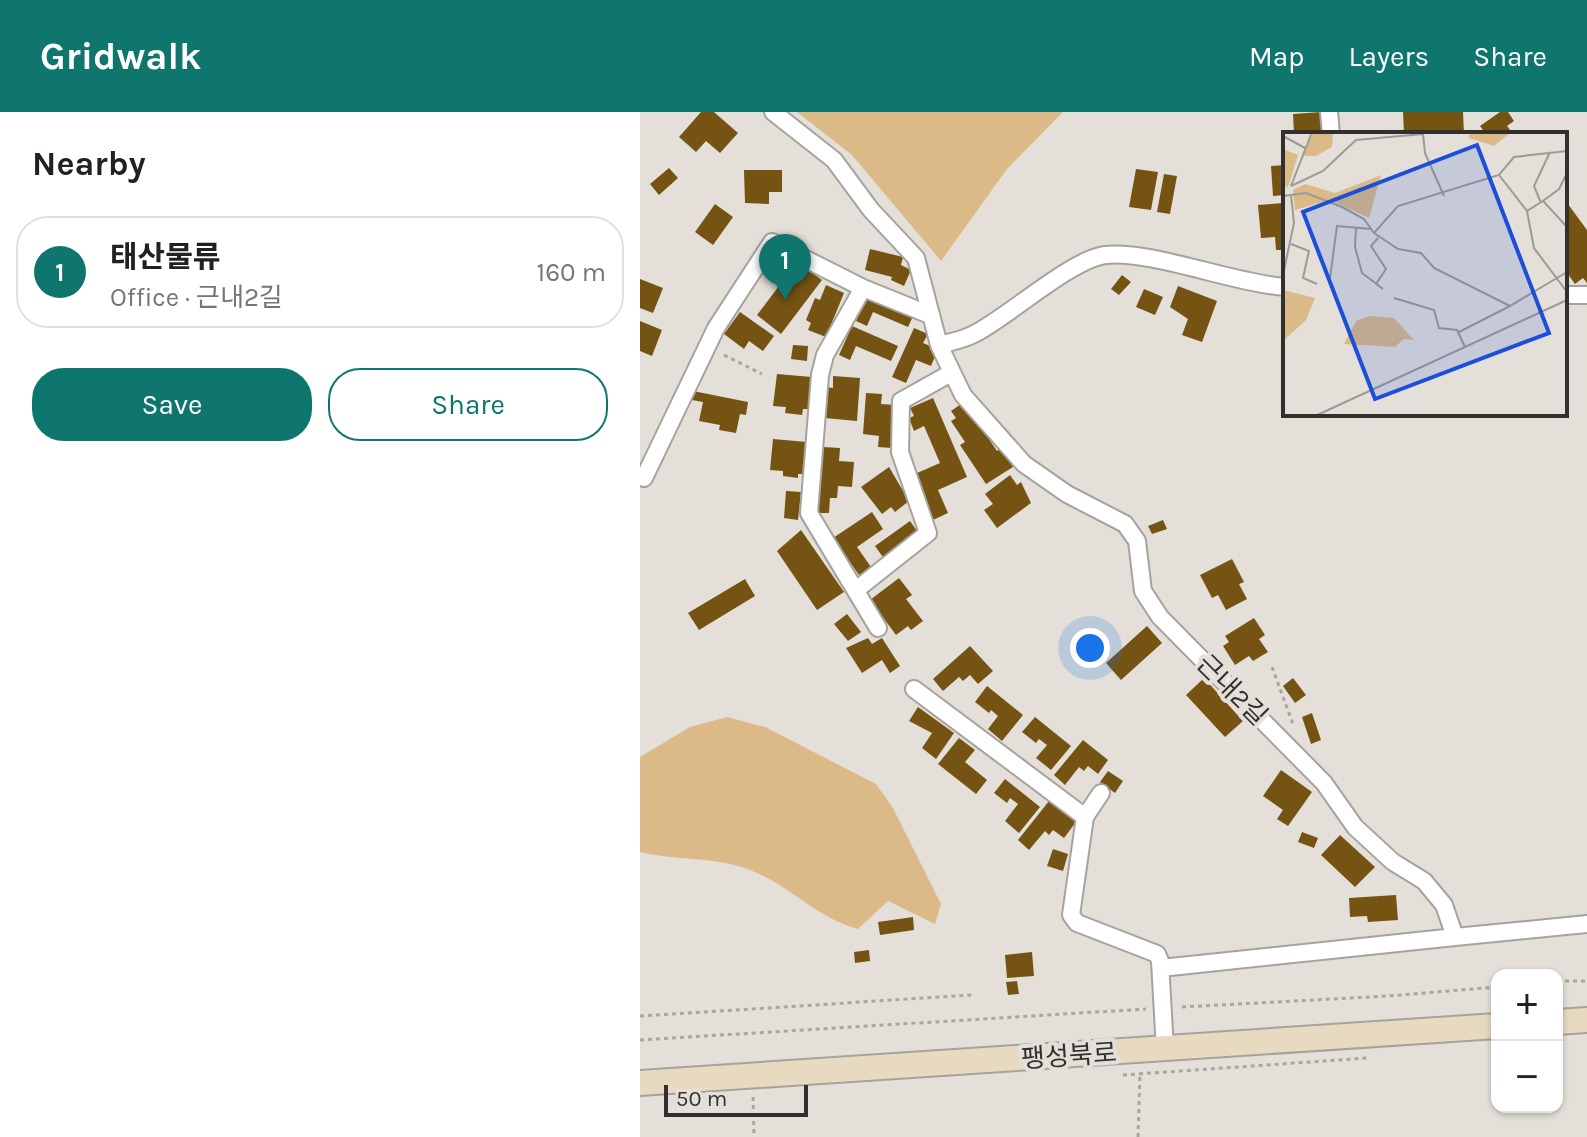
<!DOCTYPE html>
<meta charset="utf-8">
<style>
body{margin:0;font-family:Karla,"Noto Sans KR",sans-serif;background:#f6f6f6;color:#202124}
.controls{position:absolute;right:24px;bottom:24px;display:grid;overflow:hidden;border-radius:16px;box-shadow:0 2px 6px #0004}
.controls button{width:72px;height:72px;display:grid;place-items:center;padding:0;border:0;border-bottom:2px solid #e0e0e0;background:#fff;color:#202124;font:40px sans-serif}
.scale{position:absolute;left:24px;bottom:20px;width:144px;box-sizing:border-box;padding-left:8px;border:4px solid #32302e;border-top:0;font-size:22px;line-height:28px;white-space:nowrap;color:#32302e;-webkit-text-stroke:6px #e4e0d9;paint-order:stroke}
.you{position:absolute;left:450px;top:536px;width:28px;height:28px;margin:-20px;border:6px solid #fff;border-radius:50%;background:#1a73e8;box-shadow:0 0 0 12px #1a73e833}
.badge{display:grid;place-items:center;width:52px;height:52px;border-radius:50%;background:#0f766e;color:#fff;font-size:26px;font-weight:700}
.pin{position:absolute;translate:-50% -66px;filter:drop-shadow(0 2px 4px #0008)}
.pin::after{content:'';position:absolute;top:42px;width:28px;height:24px;background:inherit;clip-path:polygon(0 0,100% 0,50% 100%)}
.list{margin:0;padding:0;list-style:none}
h2{display:flex;justify-content:space-between;align-items:center;height:104px;margin:0;padding:0 32px;font-size:34px}
h2 small{font-size:26px;font-weight:400;color:#757577}
.list li{display:grid;grid-template-columns:52px 1fr auto;gap:24px;align-items:center;box-sizing:border-box;height:112px;margin:0 16px 16px;padding:0 16px;border:2px solid #e0e0e0;border-radius:32px}
.list b{display:block;font-size:30px;white-space:nowrap}
.list p{margin:0;font-size:26px;white-space:nowrap;color:#757577}
.list em{font-size:26px;font-style:normal;color:#757577}
.actions{display:flex;gap:16px;padding:24px 32px}
.actions a{flex:1;padding:18px 0;border:2px solid #0f766e;border-radius:32px;text-align:center;font-size:28px;color:#0f766e}
.actions .main{background:#0f766e;color:#fff}
.map{position:relative;flex:none;width:947px;height:1025px;overflow:hidden}
header{display:flex;align-items:center;gap:48px;box-sizing:border-box;height:112px;padding:0 40px;background:#0f766e;color:#fff}
header strong{font-size:38px}
nav{display:flex;gap:44px;margin-inline-start:auto;font-size:28px}
main{display:flex}
aside{flex:1;background:#fff}
.map>svg:first-child{display:block}
</style>
<header>
<strong>Gridwalk</strong>
<nav><a>Map</a><a>Layers</a><a>Share</a></nav>
</header>
<main>
<aside>
<h2>Nearby<small></small></h2>
<ul class="list">
<li><span class="badge">1</span><div><b>태산물류</b><p>Office · 근내2길</p></div><em>160 m</em></li>
</ul>
<div class="actions"><a class="main">Save</a><a>Share</a></div>
</aside>
<div class="map">
<svg width="947" height="1025" viewBox="0 0 947 1025">
<rect width="100%" height="100%" fill="#e4e0d9"/>
<path fill="#dbba87" d="M157,0h266l-56,57 -66,92 -89,-106z
M87,605l38,10 111,57 17,24 48,96 -6,20 -47,-23 -30,28c-43,-12 -68,-44 -108,-59 -36,-14 -73,-9 -110,-18v-95l50,-30z"/>
<path fill="#755312" d="M61,0h13l24,21 -18,20 -14,-12 -10,11 -17,-15z
M681,0l1,22h-28l-1,-20z
M763,0h60l1,22h-60z
M860,0h8l6,9 -7,5 6,8h-27l-6,-8z
M645,53v30l-12,1 -2,-30z
M29,56l9,10 -19,17 -9,-11z
M496,57l22,3 -7,38 -22,-3z
M104,58h38v22h-13v12l-24,-1z
M524,62l13,2 -7,38 -13,-2z
M925,88l22,30v53l-4,-5 -8,6 -10,-14z
M645,91v47h-9l-1,-13 -14,1 -3,-33z
M75,92l18,13 -20,28 -18,-13z
M230,137l33,8 -2,8 10,5 -7,16 -13,-6 1,-3 -27,-7z
M157,150l25,18 -41,54 -24,-19z
M482,163l9,7 -12,13 -8,-6z
M0,167l23,9 -10,25 -13,-5z
M186,173l18,8 -18,44 -18,-7 3,-7 -5,-3 9,-22 5,2z
M538,174l39,15 -15,41 -20,-7 6,-16 -18,-12z
M504,177l19,8 -8,18 -19,-8z
M229,180l46,20 -7,15 -35,-15 -6,14 -11,-5z
M100,200l34,24 -11,15 -14,-10 -5,8 -20,-15z
M0,209l22,9 -10,26 -12,-5z
M212,214l46,20 -7,15 -35,-15 -6,14 -11,-5z
M274,216l14,6 -5,9 15,6 -7,17 -15,-6 -10,23 -14,-6z
M153,233l15,1 -1,15 -16,-2z
M137,262l35,3 -3,32h-6l-1,6 -17,-2 1,-6 -13,-1z
M193,264l27,2 -3,43 -32,-3 2,-31 6,1z
M53,279l55,11 -2,13 -6,-1 -4,19 -17,-3 1,-5 -21,-4 4,-19 -11,-2z
M226,281l16,1 -1,10 14,1 -3,43 -14,-1 1,-11 -16,-2z
M293,286l34,79 -29,13 10,23 -15,7 -16,-47 23,-10 -16,-37 -10,5 -5,-13 5,-2 -4,-8z
M324,290l33,49 4,-3 12,19 -27,17 -26,-39 5,-3 -14,-21 5,-3 -5,-7z
M133,327l34,3 -3,32h-6v4l-15,-2v-5l-13,-1z
M183,335l17,1 -1,13 15,1 -2,25 -14,-1 -1,12h-7l-1,15h-11z
M249,355l20,34 -14,11 -4,-5 -9,7 -21,-27z
M370,363l7,10 4,-3 10,21 -34,25 -13,-18 9,-6 -8,-10z
M146,379l15,1 -3,28 -14,-2z
M232,400l11,17 -26,18 14,20 -12,8 -26,-37z
M523,408l4,9 -15,5 -4,-8z
M270,409l10,14 -35,25 -10,-14z
M161,418l43,62 -27,18 -40,-59z
M592,447l12,23 -5,2 8,15 -21,11 -8,-15 -6,3 -12,-23z
M259,466l13,17 -6,4 17,22 -12,9 -3,-4 -12,9 -26,-35z
M105,467l10,17 -56,34 -11,-17z
M207,502l14,18 -13,9 -14,-17z
M614,506l11,17 -6,4 9,13 -15,9 -4,-5 -14,9 -12,-19 6,-4 -4,-6z
M507,514l15,17 -41,37 -15,-17z
M228,526l4,6 10,-6 18,28 -10,7 -8,-13 -20,13 -16,-25z
M330,534l23,25 -15,13 -8,-9 -7,6 -4,-4 -16,14 -10,-12z
M564,566l39,43 -18,16 -39,-42z
M653,566l13,17 -11,8 -12,-17z
M347,574l36,29 -21,26 -14,-12 10,-13 -7,-6 -2,3 -14,-11z
M278,595l36,26 -18,26 -14,-11 10,-15 -23,-12z
M672,601l9,27 -10,4 -9,-27z
M395,605l36,29 -20,24 -15,-12 11,-13 -8,-6 -3,4 -14,-11z
M319,626l16,12 -10,12 22,18 -11,14 -38,-30z
M443,628l25,20 -10,14 -10,-8 -4,5 -5,-4 -14,18 -11,-10z
M641,658l31,22 -24,34 -11,-7 6,-9 -20,-14z
M468,659l15,10 -8,12 -15,-11z
M365,667l35,28 -21,26 -14,-12 13,-17 -8,-6 -3,5 -13,-10z
M409,689l27,21 -12,16 -11,-8 -4,5 -4,-4 -16,19 -11,-10z
M662,720l16,6 -4,10 -16,-6z
M700,723l35,32 -20,20 -34,-32z
M413,737l15,5 -5,17 -16,-5z
M756,783l2,25 -30,2 -1,-6 -17,1 -1,-19z
M273,805l1,13 -34,5 -2,-13z
M229,838l1,11 -15,2 -1,-11z
M392,840l2,24 -27,2 -2,-23z
M377,869l2,13 -11,1 -2,-13z"/>
<g fill="none" stroke-linecap="round" stroke-linejoin="round">
<g stroke="#a6a29c" stroke-width="20">
<path id="street" d="M133,0l61,48 37,50 45,48 23,87c11,-3 24,-5 35,-11 34,-17 96,-74 131,-79 46,-5 127,28 180,32
M689,0l2,22
M223,176l-38,67 -5,20 -11,138 69,115
M925,183h22
M299,233l24,50 61,69 43,30 58,30 12,17 6,50 17,26 164,166 31,44 38,35 31,19 20,24 11,32 132,-13
M4,366l72,-150 56,-86 91,46 67,27
M216,478l72,-57 -28,-81 1,-51 50,-28
M274,577l171,128 -14,98 6,8 80,31 3,7 5,89
M445,705l16,-24
M521,856l294,-31"/>
</g>
<g stroke="#a6a29c" stroke-width="28">
<path id="secondary" d="M917,910l30,-2
M0,971l857,-57"/>
</g>
<path stroke="#a9a6a0" stroke-width="3" stroke-dasharray="4 4" stroke-linecap="butt" d="M84,243l38,19
M632,555l21,57
M917,869h30
M542,895l206,-11 109,-9
M0,904l332,-21
M0,928l506,-31
M483,963l244,-17
M113,985l1,40
M498,1025l2,-64"/>
<use href="#street" stroke="#fff" stroke-width="16"/>
<use href="#secondary" stroke="#e7dac1" stroke-width="24"/>
</g>
<g text-anchor="middle" dominant-baseline="central" stroke-width="8" stroke-linejoin="round" paint-order="stroke">
<g font-size="26" fill="#32302e" stroke="#e4e0d9">
<text transform="translate(592 578) rotate(45)">근내2길</text>
<text transform="translate(429 944) rotate(-4)">팽성북로</text>
</g>
</g>
<g transform="translate(643 20)">
<rect width="284" height="284" fill="#e4e0d9"/>
<path d="M30,0h20l-1,15 -16,9h-13zM187,0h41l-17,14 -25,-8zM0,17l15,6 -10,32 -5,-1zM98,43l-12,43 -39,-18 -35,10 -2,-20 12,-6 30,9zM0,158l32,8 -9,22 -23,21zM86,184l25,2 20,22 -10,-1 -9,8 -51,-3 12,-23z" fill="#dbba87"/>
<path fill="none" stroke="#9d9a95" stroke-width="2" d="M0,4l22,12M284,41l-8,16 -16,12 24,26M216,43l28,36M8,54l32,-15 33,-31 67,-6 2,19 19,43M8,54l21,-54M0,64l23,-3 36,14 22,12 10,14 24,-27 101,-31 15,-18 53,-6M260,69l-16,10 7,37 33,44M258,71l-7,-17 16,-34M73,96l-1,19 7,26 21,16M91,101l24,16 23,4 13,15 76,38 57,-34M8,112l18,7 -6,27 14,6M0,143l11,-52 -3,-28M47,146l7,-52 34,3M93,152l10,-15 -15,-23 7,-8M111,166l40,12 5,18 18,2 8,17M176,200l51,-26M32,284l252,-116"/>
<path fill="#1d4ed8" fill-opacity="0.15" stroke="#1d4ed8" stroke-width="4" d="M194,13l72,188 -174,66 -72,-187z"/>
<rect width="284" height="284" fill="none" stroke="#32302e" stroke-width="4"/>
</g>
</svg>
<div class="controls">
<button>+</button>
<button>−</button>
</div>
<div class="scale">50 m</div>
<div class="you"></div>
<div class="pin badge" style="left:145px;top:188px">1</div>
</div>
</main>
